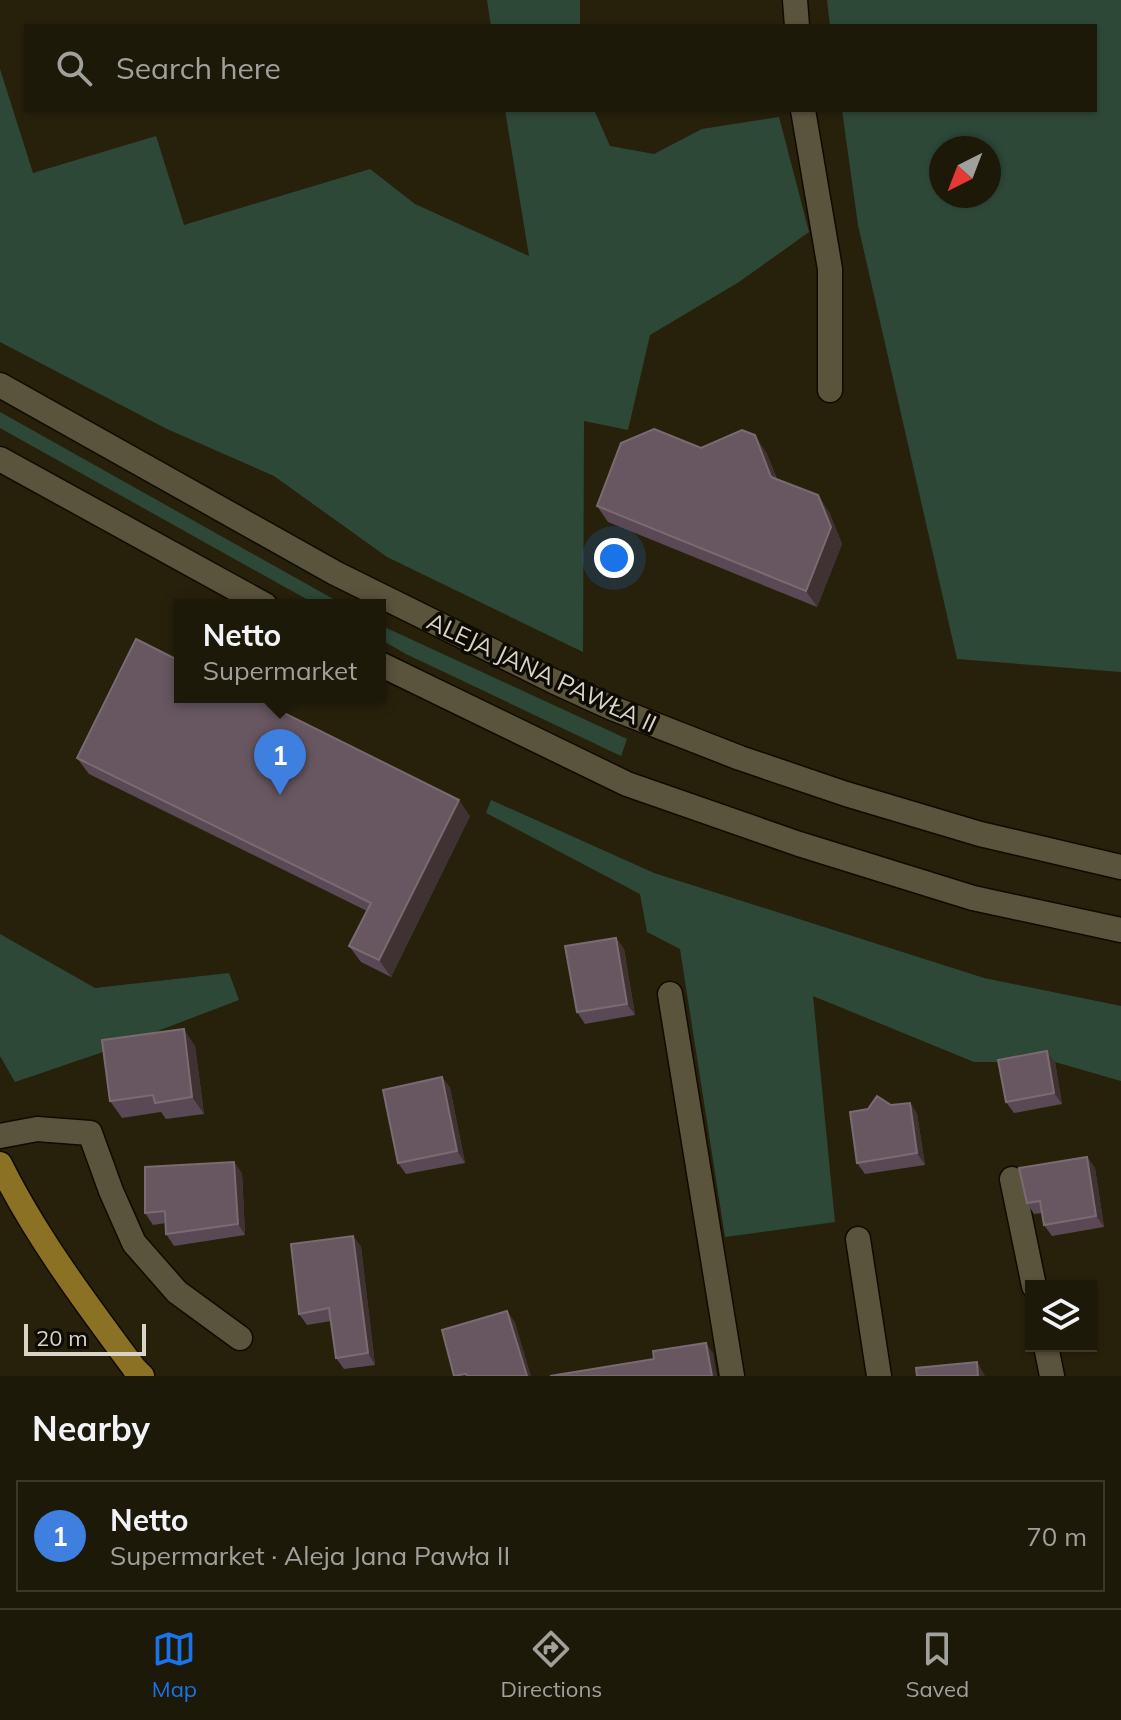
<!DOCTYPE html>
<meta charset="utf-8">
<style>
body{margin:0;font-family:Mulish,sans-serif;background:#2a2617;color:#f1f3f6}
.controls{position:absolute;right:24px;bottom:24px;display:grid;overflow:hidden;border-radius:0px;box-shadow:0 2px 6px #0004}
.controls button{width:72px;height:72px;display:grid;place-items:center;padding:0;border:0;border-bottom:2px solid #3b382a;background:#1d1909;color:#f1f3f6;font:40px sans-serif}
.compass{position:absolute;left:929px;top:136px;width:72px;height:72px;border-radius:50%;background:#1d1909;box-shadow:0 2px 6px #0004;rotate:222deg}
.scale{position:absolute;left:24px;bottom:20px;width:122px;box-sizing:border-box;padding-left:8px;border:4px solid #d8d5c8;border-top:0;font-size:22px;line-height:28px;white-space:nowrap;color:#d8d5c8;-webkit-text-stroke:6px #0d0b04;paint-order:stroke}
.you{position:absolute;left:614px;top:558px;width:28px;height:28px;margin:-20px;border:6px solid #fff;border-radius:50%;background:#1a73e8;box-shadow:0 0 0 12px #1a73e833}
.badge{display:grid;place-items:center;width:52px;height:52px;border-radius:50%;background:#1a73e8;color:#fff;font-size:26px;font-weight:700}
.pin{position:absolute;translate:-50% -66px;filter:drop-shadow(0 2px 4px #0008)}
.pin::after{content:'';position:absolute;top:42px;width:28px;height:24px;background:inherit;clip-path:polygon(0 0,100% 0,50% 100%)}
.popup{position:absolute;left:174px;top:599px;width:212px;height:104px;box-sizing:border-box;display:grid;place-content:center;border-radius:0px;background:#1d1909;filter:drop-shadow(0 2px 6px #0005);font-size:26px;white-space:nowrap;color:#a0a09c}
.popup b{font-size:30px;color:#f1f3f6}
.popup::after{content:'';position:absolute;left:50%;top:100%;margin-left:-16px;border:16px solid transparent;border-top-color:#1d1909}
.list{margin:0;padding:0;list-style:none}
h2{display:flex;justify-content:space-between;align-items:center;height:104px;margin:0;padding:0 32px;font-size:34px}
h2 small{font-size:26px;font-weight:400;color:#a0a09c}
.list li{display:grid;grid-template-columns:52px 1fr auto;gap:24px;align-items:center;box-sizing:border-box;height:112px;margin:0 16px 16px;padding:0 16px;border:2px solid #3b382a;border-radius:0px}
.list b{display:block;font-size:30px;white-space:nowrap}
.list p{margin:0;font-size:26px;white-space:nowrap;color:#a0a09c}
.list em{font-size:26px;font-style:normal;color:#a0a09c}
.icon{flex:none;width:44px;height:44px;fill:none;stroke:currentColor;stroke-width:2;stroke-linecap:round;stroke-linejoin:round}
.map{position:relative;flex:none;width:1121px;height:1376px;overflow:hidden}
.search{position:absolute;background:#1d1909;box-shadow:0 2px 6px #0004;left:24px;right:24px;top:24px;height:88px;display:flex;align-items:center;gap:20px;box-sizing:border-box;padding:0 28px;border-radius:0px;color:#a0a09c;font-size:30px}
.sheet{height:232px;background:#1d1909}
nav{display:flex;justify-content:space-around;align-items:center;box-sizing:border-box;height:112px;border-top:2px solid #3b382a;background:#1d1909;font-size:22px;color:#a0a09c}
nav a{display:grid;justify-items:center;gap:4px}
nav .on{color:#1a73e8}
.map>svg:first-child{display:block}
</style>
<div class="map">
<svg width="1121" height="1376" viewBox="0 0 1121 1376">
<rect width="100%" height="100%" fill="#27210c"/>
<path fill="#2e4838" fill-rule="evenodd" d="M487,0h93v26h-89z
M827,0h294v672l-164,-13 -99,-434 -16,-115h253v-84h-265zM941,148h48v48h-48z
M0,69l33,104 123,-37 28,89 186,-56 45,35 114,52 -24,-146h89l16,36 44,8 48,-25 77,-12 30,115 -70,50 -89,53 -22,95 -44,-9 -1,231 -196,-95 -113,-81 -107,-47 -167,-87z
M0,412l344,193h-27l-317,-177z
M380,625l247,114 -6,17 -215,-102 -26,-15z
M491,800l163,73 330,105 137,28v75l-66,-19h-81l-161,-66 22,226 -110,15 -45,-288 -33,-17 -7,-38 -154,-81z
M0,934l95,54 134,-15 10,27 -139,53 -85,29 -15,-26z"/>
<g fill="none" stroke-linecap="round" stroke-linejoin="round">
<g stroke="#100a00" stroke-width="27">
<path id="minor" d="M795,0l2,26
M803,110l27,159v121
M0,385l335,188 218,108 59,27 128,50 106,36 134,40 141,33
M0,459l265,146
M380,664l247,120 172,60 174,54 148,32
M670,994l62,382
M0,1136l37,-7 53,4 21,58 23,52 43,49 63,46
M1012,1179l22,107
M858,1239l21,137
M1046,1346l6,30"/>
</g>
<g stroke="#100a00" stroke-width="27">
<path id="major" d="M0,1164c36,73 86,139 134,204l8,8"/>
</g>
<use href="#minor" stroke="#5a543d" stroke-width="24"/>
<use href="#major" stroke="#8a7123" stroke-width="24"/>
</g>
<path fill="#5a4854" d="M701,448l65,4 11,27 52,33 13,32 -25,63 -209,-85 -11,-16z
M77,758l393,58 -79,161 -30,-15 -12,-16 18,-35 -278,-137z
M616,938l8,11 11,66 -50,9 -8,-12z
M195,1046l9,68 -38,5 -5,-7 -39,6 -12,-17z
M1047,1051l8,11 7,42 -48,9 -8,-11z
M442,1077l8,11 15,75 -59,11 -8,-11z
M910,1103l7,11 8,51 -60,9 -8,-11 34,-58z
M1087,1157l8,11 9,59 -52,9 -8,-11 -2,-12 -8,1 -7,-11z
M242,1173l3,62 -71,11 -8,-12v-11l-13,2 -8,-12z
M353,1236l8,11 14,118 -31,4 -8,-11 -5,-37 -24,4 -8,-11z"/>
<path fill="#403232" d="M755,435l11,17 16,41 -11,-16z
M818,495l11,17 13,32 -25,63 -11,-16z
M459,800l11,16 -79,161 -12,-17z
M616,938l8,11 11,66 -8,-11z
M184,1029l11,17 9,68 -12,-17z
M1047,1051l8,11 7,42 -8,-11z
M442,1077l8,11 15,75 -8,-12z
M910,1103l7,11 8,51 -8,-12z
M1087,1157l8,11 9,59 -8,-11z
M234,1162l8,11 3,62 -7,-11z
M353,1236l8,11 14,118 -7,-12z
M507,1311l8,11 16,54h-4z
M706,1343l7,10 4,23h-5z
M977,1362l7,12 1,2h-7z"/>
<path fill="#685760" stroke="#7a6b70" stroke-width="2" d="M654,429l47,19 41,-18 13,5 16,42 47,18 13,32 -25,64 -209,-85 24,-63z
M136,639l44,22v36h72l207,103 -80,160 -30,-14 22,-43 -294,-145z
M616,938l11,66 -50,8 -12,-66z
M184,1029l8,68 -37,6 -2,-8 -43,6 -8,-61z
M1047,1051l7,42 -48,9 -8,-42z
M442,1077l15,74 -59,12 -15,-73z
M877,1096l14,9 19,-2 7,50 -60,10 -7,-51 18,-3z
M1087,1157l9,59 -52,9 -4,-24 -13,2 -8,-35z
M234,1162l4,62 -72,10 -1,-23 -20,2v-46z
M353,1236l15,117 -32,5 -7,-50 -30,6 -8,-70z
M507,1311l20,65h-60l-1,-2 -12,2 -12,-46z
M706,1343l6,33h-162l104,-17 -1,-8z
M977,1362l1,14h-61l-1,-8z"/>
<g text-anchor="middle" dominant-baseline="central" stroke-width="7" stroke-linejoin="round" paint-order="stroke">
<g font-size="24" fill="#d8d5c8" stroke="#0d0b04">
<text transform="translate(542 672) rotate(25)">ALEJA JANA PAWŁA II</text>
</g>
</g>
</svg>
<div class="controls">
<button><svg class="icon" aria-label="layers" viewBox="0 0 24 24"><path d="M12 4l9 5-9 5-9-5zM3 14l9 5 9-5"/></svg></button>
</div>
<svg class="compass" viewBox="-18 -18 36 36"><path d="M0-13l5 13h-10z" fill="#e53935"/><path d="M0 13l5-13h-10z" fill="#a0a09c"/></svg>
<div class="scale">20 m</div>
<div class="you"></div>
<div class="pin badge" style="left:280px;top:795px;background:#3f7fe0">1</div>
<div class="popup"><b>Netto</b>Supermarket</div>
<div class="search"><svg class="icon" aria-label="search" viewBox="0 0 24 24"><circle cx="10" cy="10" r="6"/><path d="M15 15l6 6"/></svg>Search here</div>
</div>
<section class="sheet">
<h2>Nearby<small></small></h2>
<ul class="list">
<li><span class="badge" style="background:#3f7fe0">1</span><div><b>Netto</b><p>Supermarket · Aleja Jana Pawła II</p></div><em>70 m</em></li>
</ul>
</section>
<nav>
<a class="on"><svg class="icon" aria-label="map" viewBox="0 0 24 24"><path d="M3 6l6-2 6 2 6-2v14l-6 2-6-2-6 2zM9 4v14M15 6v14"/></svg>Map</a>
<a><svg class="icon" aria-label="directions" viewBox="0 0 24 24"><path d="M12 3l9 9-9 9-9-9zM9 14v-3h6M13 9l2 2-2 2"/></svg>Directions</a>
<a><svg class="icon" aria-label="saved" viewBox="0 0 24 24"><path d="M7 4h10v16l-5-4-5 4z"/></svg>Saved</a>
</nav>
